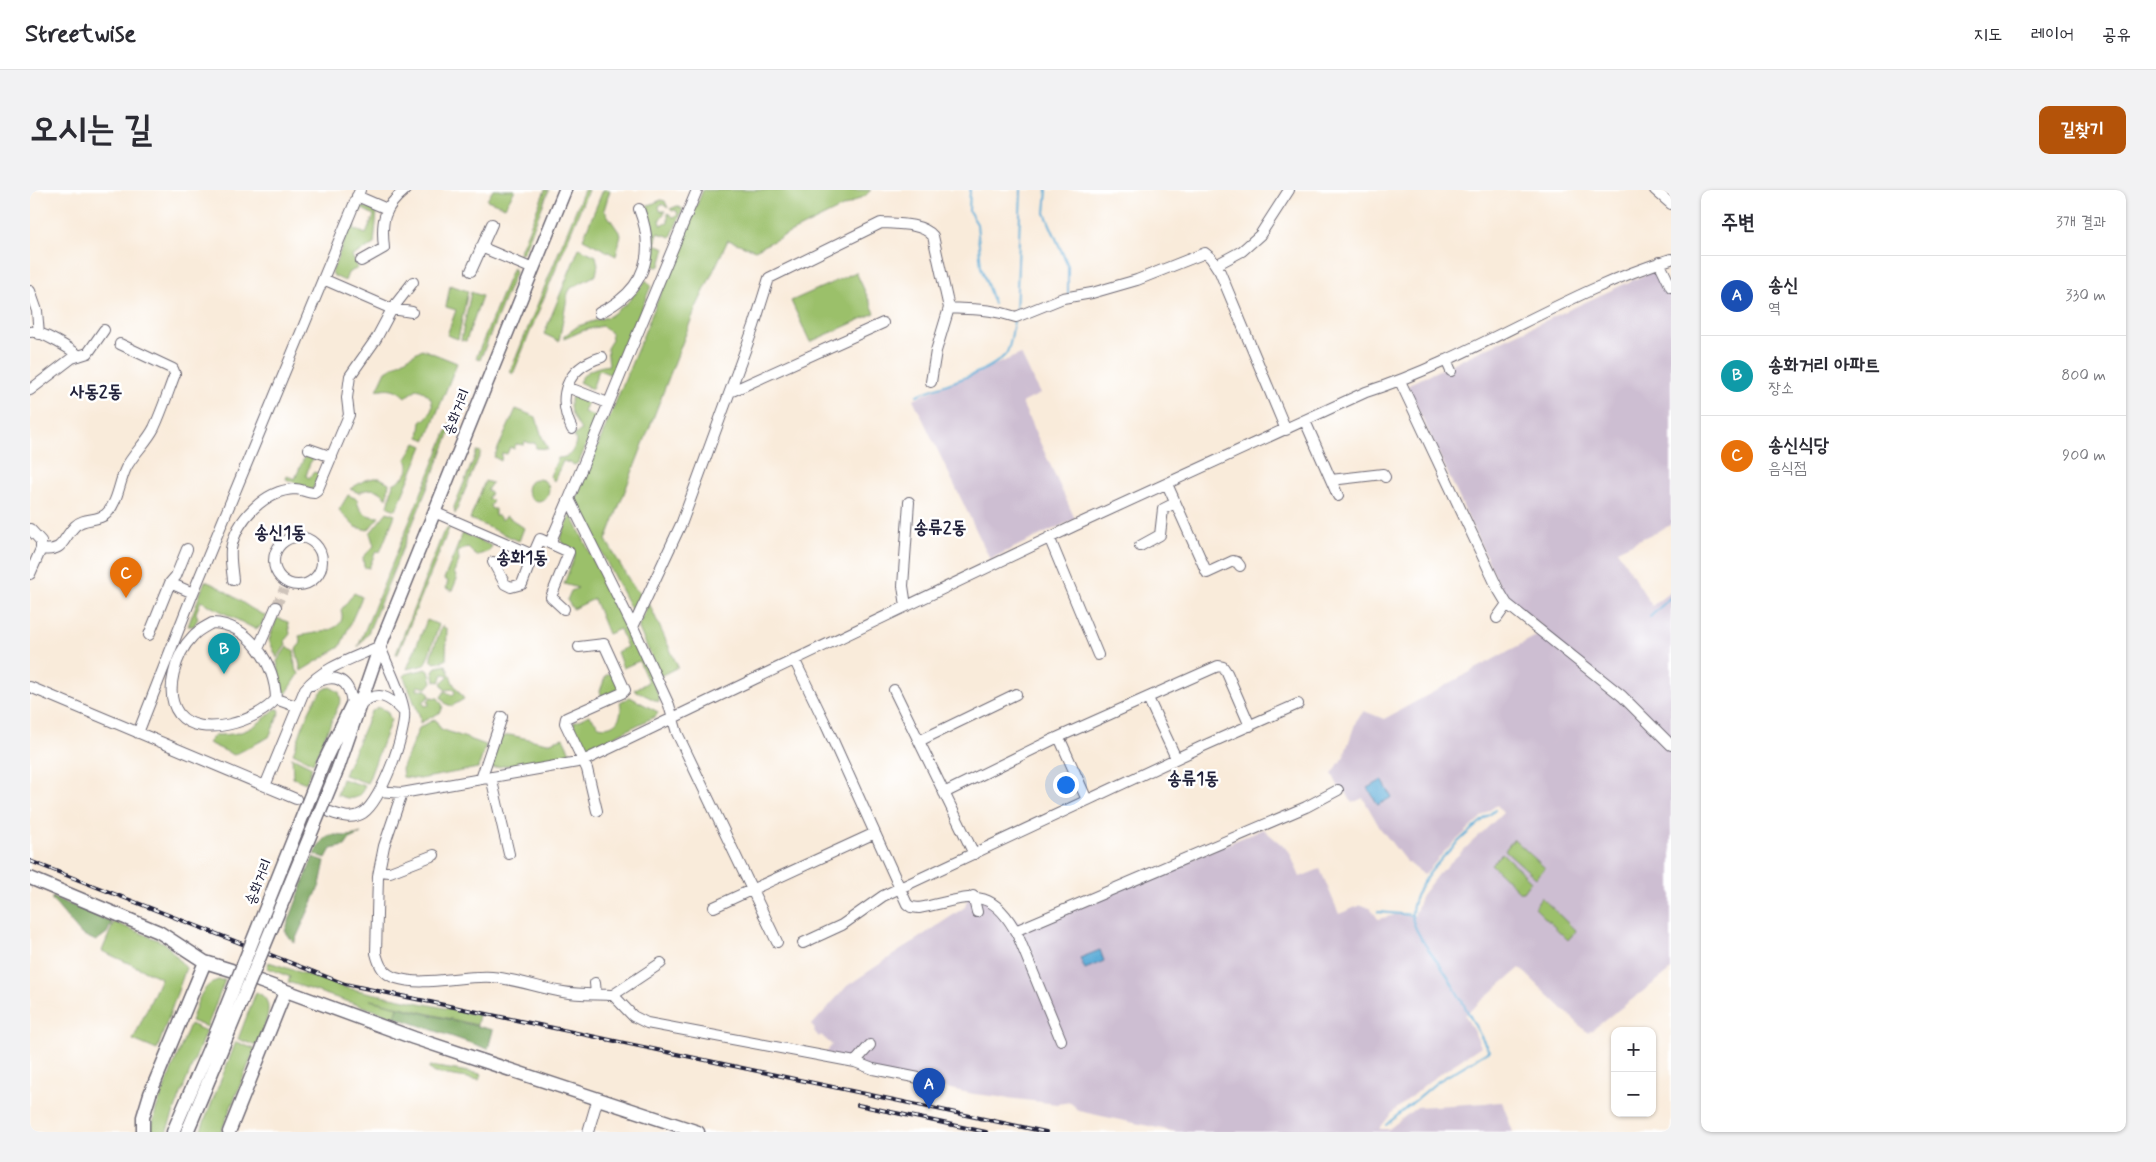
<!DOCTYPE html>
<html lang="ko">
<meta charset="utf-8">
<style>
body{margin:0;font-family:Mynerve,"Poor Story",sans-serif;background:#f2f2f3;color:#2b2b33}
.controls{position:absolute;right:15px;bottom:15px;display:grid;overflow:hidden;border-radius:10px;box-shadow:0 1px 4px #0004}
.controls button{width:45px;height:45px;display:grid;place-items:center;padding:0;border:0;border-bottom:1px solid #e1e1e2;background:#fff;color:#2b2b33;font:25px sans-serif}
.you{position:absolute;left:1035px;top:594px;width:18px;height:18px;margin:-12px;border:4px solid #fff;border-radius:50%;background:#1a73e8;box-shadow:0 0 0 8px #1a73e833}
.badge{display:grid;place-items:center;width:32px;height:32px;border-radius:50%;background:#b45309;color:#fff;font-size:16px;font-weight:700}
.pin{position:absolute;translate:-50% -41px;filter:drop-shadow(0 1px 2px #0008)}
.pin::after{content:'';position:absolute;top:26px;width:18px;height:15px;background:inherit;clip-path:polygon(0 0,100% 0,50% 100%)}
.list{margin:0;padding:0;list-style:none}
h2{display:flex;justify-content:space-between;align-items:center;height:65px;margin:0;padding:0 20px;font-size:21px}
h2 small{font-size:16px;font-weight:400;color:#7c7c81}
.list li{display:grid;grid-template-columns:32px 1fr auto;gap:15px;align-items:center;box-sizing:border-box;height:80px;padding:0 20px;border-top:1px solid #e1e1e2}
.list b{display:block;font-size:19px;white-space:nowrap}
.list p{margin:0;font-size:16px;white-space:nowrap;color:#7c7c81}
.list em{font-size:16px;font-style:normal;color:#7c7c81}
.map{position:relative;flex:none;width:1641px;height:942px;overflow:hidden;border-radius:10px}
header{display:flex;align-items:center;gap:30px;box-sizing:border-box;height:70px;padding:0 25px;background:#fff;border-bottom:1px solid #e1e1e2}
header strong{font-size:24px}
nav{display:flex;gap:28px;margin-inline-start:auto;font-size:18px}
.intro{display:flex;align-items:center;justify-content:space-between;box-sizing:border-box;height:120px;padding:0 30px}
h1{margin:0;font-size:35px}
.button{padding:12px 22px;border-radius:10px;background:#b45309;color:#fff;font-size:18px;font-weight:700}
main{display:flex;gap:30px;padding:0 30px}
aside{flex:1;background:#fff;border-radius:10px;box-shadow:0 1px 4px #0004}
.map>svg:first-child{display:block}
</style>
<header>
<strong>Streetwise</strong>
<nav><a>지도</a><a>레이어</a><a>공유</a></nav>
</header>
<div class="intro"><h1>오시는 길</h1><a class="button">길찾기</a></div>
<main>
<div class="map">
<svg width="1641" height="942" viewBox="0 0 1641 942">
<rect width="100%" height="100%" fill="#fff"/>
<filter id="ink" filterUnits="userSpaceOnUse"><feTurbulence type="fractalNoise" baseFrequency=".02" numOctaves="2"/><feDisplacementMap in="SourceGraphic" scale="10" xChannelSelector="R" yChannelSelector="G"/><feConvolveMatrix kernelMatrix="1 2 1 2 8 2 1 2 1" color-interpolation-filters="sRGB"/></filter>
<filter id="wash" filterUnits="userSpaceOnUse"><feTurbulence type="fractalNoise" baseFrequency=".0096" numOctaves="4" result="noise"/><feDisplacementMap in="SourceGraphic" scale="20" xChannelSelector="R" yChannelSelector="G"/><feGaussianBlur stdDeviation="1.12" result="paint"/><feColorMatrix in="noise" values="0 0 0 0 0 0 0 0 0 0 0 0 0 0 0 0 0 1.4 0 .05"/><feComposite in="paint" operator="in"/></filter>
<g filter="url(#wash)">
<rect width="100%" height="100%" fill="#f9ebda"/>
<path fill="#cdbed2" d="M1629,78l12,26v231l-54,25 35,56 19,-15v379l-83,63 -68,-65 -55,47 16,31 -53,36 -35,30 -14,17h10l28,-22 85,-5 11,30h-336l-99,-21 -7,-9 -14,2 -83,-10 -103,-22 -45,-19 6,-8 -11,-10 -2,2 -5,-6 1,-2 -3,-4 35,-39 118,-79 4,-15 10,1 18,10 24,20 3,7 239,-101 26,22 11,26 20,-8 19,45 22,-9 10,4 7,10 17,-4 19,1 8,-21 16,-21 65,-61 -6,-8 -9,6 -42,39 -22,25 -19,-15 -25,-32 -17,-30 -11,5 -6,-11 -4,1 -10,-19 12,-18 12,-35 8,-10 20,8 152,-83 7,-9 -29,-23 -11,-11 -95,-206 3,-4z
M991,164l19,40 -18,9 53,116 -85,40 -77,-160z"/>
<path fill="#9bc06b" stroke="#5e7153" d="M463,0h22l-10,17 -18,-7z
M515,0h4l-25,61 -6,5z
M554,0h4l-75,184 -3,-2z
M573,0h7l-6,20 17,25 -5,21 -33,-17z
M673,0h168l-6,6 -110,54 -27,-10 -33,70 -89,230 26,45 11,12 -9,18 -59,-114z
M631,10l4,1 3,7 -6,-4 -3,2 1,5h6l-6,8 1,6 7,-2v-10l5,4 5,-2 -2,-5 -4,1 -2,-2 7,-3 6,3 -12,28 -13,-4 -3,11 10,4 -5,18 -3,1 -4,-1 -2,-3 2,-33 -6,-24z
M332,16l15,6 -3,32 -22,12 6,12 -10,5 -3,8 -11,-5 -2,-4 18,-46h5l-1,3 12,5 8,-19 -12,-6 -1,3 -2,-1 -1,-3z
M549,58l17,8 2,9 -2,10 -25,13 -3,5 -9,48 -15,-7z
M483,77l2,6 -35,87 -4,-2z
M826,82l19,41 -65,29 -19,-41z
M616,90l5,6 -36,87 -6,1 -10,-4 -7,19 -13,-7c6,-12 17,-15 30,-17l-2,-17 5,-8 -1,-7 -9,-7 -20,5 -18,8v-3l14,-10 32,-10 17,-13z
M420,95l18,6 -10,48 -11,-4 9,-25 -10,-3z
M441,102l11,4 -16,45 -5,-1z
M392,159l35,14 -31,77 -7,-3 2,-15c15,-10 16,-27 -4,-33l-12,8c-9,-9 -17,-10 -28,-7l9,-19z
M543,206l15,5 -4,11 12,5 1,3 -18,42 -4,3 -12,-4 -9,20 -4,-5 8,-18c11,0 16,-6 18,-17l-2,-5 7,-6c-6,-10 -16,-23 -8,-34z
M486,219l20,8 6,20 6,12 -12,-1 -1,-5h-6l-4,-2 -1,4 -8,-1 -2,5 -4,-2 -3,7 -5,-1 -1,8 -7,-4z
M420,233l3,2 -85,208 -10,14z
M386,253l7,3 -27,64 -8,-3 5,-23c11,-6 19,-12 13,-25z
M447,261l4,1 -26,62 -1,-7z
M276,263l9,4 -5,6 -4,13 3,2 5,-6 6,2 -8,16 -26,-11 1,-3 8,3z
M344,288h6l9,5 -2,15c-9,-10 -17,-11 -28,-5l-9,-4 15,-9z
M497 300a11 11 0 1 1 22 0a11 11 0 1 1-22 0Z
M455,291l7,2 -5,7 4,3 -3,5 5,3 -3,5 2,3h3v7h4l2,4 6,-4 17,12 -5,13 -49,-22z
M318,305l9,4c1,13 10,18 22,18l-11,13 -13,-3 -16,-17z
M357,322l8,3 -15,37 -4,-1 -7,17 -5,-1 -1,-10 11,-11 -4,-13z
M541,324l79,161 9,22v5l-25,-12 14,-8 -9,-21 -16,7 -6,-16 10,-5 -7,-18 -12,5 -14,-35 -21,10 -6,-9 4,-9 7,-3 -14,-4 11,-29 -1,-6 -12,-6 -2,-5z
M420,336l-52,128h-2l47,-121z
M433,343l29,13 -3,5 -13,5 -9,-9 -9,5 1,9 -5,11 3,7 -5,12 -6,-3 2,-7 -4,-2z
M175,391c23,8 39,26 61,35l-5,10 -6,3 -54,-28 -5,12 2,5 -4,8h-6z
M324,403l8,4 -22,50 -39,24 -5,-22 5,-6 -2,-7c14,-4 50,-3 42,-26z
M619,413l29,64 -18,9 -21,-47v-5z
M247,428l11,4 2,12 -5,6 1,5 -9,13 -8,-18z
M397,430l12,5 -14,40 -18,4z
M412,436l5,3 -1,31 -11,3 -4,-3v-5z
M257,457l7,3 1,17 4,7 -13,20 -4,-5 -5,-28z
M416,475l7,18 11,16 -12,7 -6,-2 -5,-7 4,-6 7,4 3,-2 -1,-4 -9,1 -4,-7 7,-5v-3l-5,-1 -3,8 -5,-1 -2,-9 3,-5z
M396,479l3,2 3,11 -5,6 -9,-2 -1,4h10l3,6 -7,6 2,4 4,-1 -1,-4 3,-4 7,1 5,8 -2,6 -21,11v-6l-16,-40 1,-3z
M584,482l5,17 -17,8 -2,-6 6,-16z
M300,497l9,5 2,8 -28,63 -20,-10c7,-16 19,-63 37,-66z
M600,507l28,15 -2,4 -70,34 -2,-1 -11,-26 16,-8 10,11c16,4 25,-9 21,-24z
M348,517l9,4 4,9 -22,59 -2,4 -23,-8 27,-63z
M245,519h4l1,3 -11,25 -35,18 -26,-12 7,-8c30,0 39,-7 60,-26z
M405,529l6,10 45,16 -8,23 -58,11 -17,-2 -1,-8 17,-41z
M480,545l37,8 16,-5 8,16 -79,14 -2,-3 11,-28z
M262,567l20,10 -6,16 -13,-5z
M312,589l23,7c-7,15 -14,14 -28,9z
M1484,649l31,29 -9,10 -31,-28z
M1472,663l29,28 -8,11h-3l-29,-28z
M1511,707l35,34 -8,9 -33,-32z
M84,732l51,21 21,25 -29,82 -24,-10 28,-62 -59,-27z
M239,772l78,26 132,27 -2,10 -107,-25 28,7 -3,10 -107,-35 2,-5 -23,-9z
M188,790h7l-18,47 -16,-6c6,-16 9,-35 27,-41z
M226,802c24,9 6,38 0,54l-18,-7z
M160,834l16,7 -40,101h-15l5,-23z
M206,852l19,7 -34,83h-21z
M400,876l52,8 -3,6 -44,-7 -7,-5z"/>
<path fill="#7ca65f" stroke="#4f644d" d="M331,643l-11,6 -5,7 -14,3 -5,9 -12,-4c17,-33 20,-11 47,-21z
M283,667l12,4 -5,24 -26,58 -9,-12z
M22,707l60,25 -5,11 -11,8 -15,-7 -29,-34z
M368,817l95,23 -5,19 -93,-32z"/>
<path fill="#5eadd8" stroke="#40688a" d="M1352,590l10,17 -14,8 -10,-17z
M1070,760l4,11 -19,8 -5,-11z"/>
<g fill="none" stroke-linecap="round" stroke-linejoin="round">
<path stroke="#5eadd8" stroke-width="2" d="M940,0l-1,21 8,13 4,43 13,37
M1017,0l-2,23 23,53v28
M986,124l5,-124
M887,205c24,-10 72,-22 88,-40 6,-6 7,-25 9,-34
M1620,427l21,-20
M1348,722l34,3
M1356,935l51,-43 52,-31c-15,-26 -27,-52 -43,-77 -9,-14 -34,-43 -34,-59 -1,-36 57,-84 83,-105"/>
</g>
</g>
<g filter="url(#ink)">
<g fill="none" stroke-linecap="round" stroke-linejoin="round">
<path stroke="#cec3ba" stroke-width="10" stroke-dasharray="10 5" stroke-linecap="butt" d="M246,417l8,-18"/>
<g stroke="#6d6873" stroke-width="12">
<path id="minor" d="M667,0l-128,309 64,128 36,78 8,28 100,209
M1625,0l16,14
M327,6l30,13
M451,57l52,22
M331,71l23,-13c-3,-27 -1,-40 21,-58
M1629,72l12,25
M1186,75l26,-14 18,-16 29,-45
M441,81l21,-47
M293,89l69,30 20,3
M0,101l7,20 2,23
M569,123c45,-22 58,-58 40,-104
M0,142c10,-2 41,17 49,24
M1416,170l5,11
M1370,191l98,208 9,15 115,92 49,49
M901,192l5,-31 13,-43
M537,197l41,16
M0,200l42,-32 16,-5 16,-23
M700,202l153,-69
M1275,231l33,75
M542,239c-16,-33 -6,-61 30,-72
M279,259l23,8
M1301,290l52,-6 2,3
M1137,294l40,89 26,-12 4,1 3,4
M404,322l99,43 7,-16 29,13 -18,45 13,12
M0,339l11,12v8
M1019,347l49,118
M244 371a24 24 0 1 1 48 0a24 24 0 1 1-48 0Z
M520,353l19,-44
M1110,356l20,-11 3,-26 12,-6
M463,372l12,22 6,3 11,-3 11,-29
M0,384l11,-25c24,3 20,-9 34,-23 9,-9 22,-4 31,-12 12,-11 13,-32 20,-46 7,-14 21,-26 28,-40 8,-17 14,-36 21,-54l-2,-5 -53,-25
M203,390c-1,-10 -3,-21 -2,-31 5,-29 34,-59 64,-60 6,0 13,4 19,4l3,-2 32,-76 -2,-17 3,-22 26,-37 16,-30 21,-27
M140,393l23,10
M876,416l-3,-20 6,-84
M1467,428l10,-14
M182,433c37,1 63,41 64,76 -18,22 -76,41 -97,15 -16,-21 -3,-61 14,-78 5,-6 12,-9 19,-13z
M603,437l49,-105 72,-196 15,-48 112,-55c16,1 41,0 52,13l16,72c27,2 40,0 67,9l47,-19 29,-5 45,-13 68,-27 6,5 9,14 66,158
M119,445l21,-52 6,-7 11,-27
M549,457l25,-3 21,46 -3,3 -56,25 -1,5 22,46 10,42
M228,459l18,-42
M764,469l32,66 81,179 4,3 8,1c48,-9 71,-27 99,28l43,104
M282,495c22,-13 37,-7 40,18
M0,497l266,112
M864,500l80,164
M1118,508l28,60
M246,509l22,8
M329,515c19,-15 29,-10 45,7
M108,543l55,-140 167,-403
M1029,547l28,63
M889,551l97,-47
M461,587l18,77
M451,589l21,-62
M235,596l40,-97c18,-22 49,-31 75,-43 6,18 22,47 24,65 3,21 -23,90 -41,102 -11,7 -22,3 -33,-1
M350,601l22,2 181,-32 491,-235 292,-134c106,-34 199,-100 305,-133
M372,603l-18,53 -6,30 -2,77c3,12 7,21 20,25 27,9 66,-3 96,-1 24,2 47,11 71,15 16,3 33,2 50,3l20,21 14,7 208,39 18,7 66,13
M914,603l108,-53 166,-74 5,1 4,6 23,53
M349,681l11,1 44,-17
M943,706l4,16
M684,717l161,-74
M985,741l291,-124 32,-17
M773,753l39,-18 41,-29 17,-8 301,-141 97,-43
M565,793l1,11
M583,805l48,-32
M825,872l15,-17
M558,942l10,-34"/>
</g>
<g stroke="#6d6873" stroke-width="15">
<path id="major" d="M294,572l30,-62
M308,578l42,-122 185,-456
M0,688l129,54 46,30 26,8
M229,791l155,57 284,94
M113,942v-15l7,-23 55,-132
M143,942l44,-102
M157,942l41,-98
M199,942l56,-140"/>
</g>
<use href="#minor" stroke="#fff" stroke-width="10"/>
<use href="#major" stroke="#fff" stroke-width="12"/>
<g stroke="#22223b" stroke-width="4">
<path id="rail" d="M0,671l315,123 701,148
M828,915l128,27"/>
</g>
<use href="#rail" stroke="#fff" stroke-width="2" stroke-dasharray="5.5" stroke-linecap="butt"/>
<g stroke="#6d6873" stroke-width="15" stroke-linecap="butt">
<path id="major-bridge" d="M187,840l107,-268
M198,844l110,-266"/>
</g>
<use href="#major-bridge" stroke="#fff" stroke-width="12"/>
</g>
</g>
<g text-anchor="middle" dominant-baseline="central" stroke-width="5" stroke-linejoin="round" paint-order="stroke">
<g font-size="15" fill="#22223b" stroke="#fff">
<text transform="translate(427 222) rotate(-68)">송화거리</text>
<text transform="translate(229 692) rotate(-68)">송화거리</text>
</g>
<g font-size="18" font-weight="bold" fill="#22223b" stroke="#fff">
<text x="66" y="202">사동2동</text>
<text x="910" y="338">송류2동</text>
<text x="250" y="343">송신1동</text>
<text x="492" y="368">송화1동</text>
<text x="1163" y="589">송류1동</text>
</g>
</g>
</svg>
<div class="controls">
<button>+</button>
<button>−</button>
</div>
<div class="you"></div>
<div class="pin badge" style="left:899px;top:919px;background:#1a4fb4">A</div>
<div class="pin badge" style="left:194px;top:484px;background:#0f9aa8">B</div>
<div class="pin badge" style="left:96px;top:408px;background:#e8710a">C</div>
</div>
<aside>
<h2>주변<small>3개 결과</small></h2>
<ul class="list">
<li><span class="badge" style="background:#1a4fb4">A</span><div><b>송신</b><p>역</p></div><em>330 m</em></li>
<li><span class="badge" style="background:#0f9aa8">B</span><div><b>송화거리 아파트</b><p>장소</p></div><em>800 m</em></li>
<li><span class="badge" style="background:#e8710a">C</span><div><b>송신식당</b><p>음식점</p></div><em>900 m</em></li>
</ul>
</aside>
</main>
